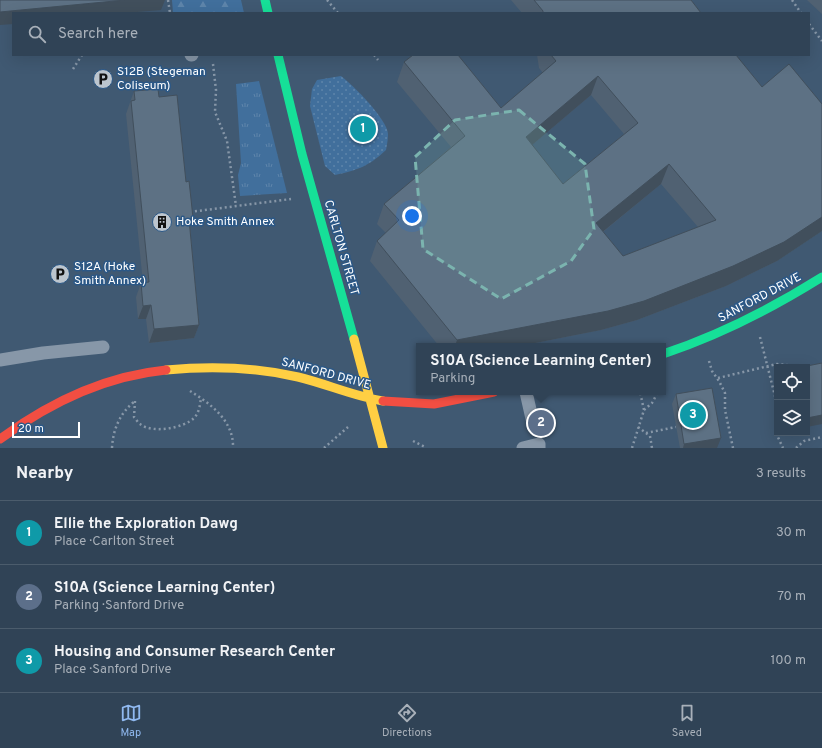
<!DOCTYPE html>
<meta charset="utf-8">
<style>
body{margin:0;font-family:Overpass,sans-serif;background:#3c4e60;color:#f1f3f6}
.controls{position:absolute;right:12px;bottom:12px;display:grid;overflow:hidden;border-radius:0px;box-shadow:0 4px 16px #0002}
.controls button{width:36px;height:36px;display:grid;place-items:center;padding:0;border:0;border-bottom:1px solid #4b5c6c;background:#304356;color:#f1f3f6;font:20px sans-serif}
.scale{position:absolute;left:12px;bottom:10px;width:68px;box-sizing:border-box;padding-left:4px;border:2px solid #fff;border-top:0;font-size:11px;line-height:14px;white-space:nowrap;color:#fff;-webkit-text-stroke:3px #2b5887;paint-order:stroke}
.you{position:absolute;left:412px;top:216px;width:14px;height:14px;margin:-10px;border:3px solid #fff;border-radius:50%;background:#1a73e8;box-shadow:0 0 0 6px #1a73e833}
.badge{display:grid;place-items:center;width:26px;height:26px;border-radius:50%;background:#90b9f0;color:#fff;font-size:13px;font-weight:700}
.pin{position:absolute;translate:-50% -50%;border:2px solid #fff;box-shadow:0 1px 4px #0006}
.popup{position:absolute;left:416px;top:343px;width:250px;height:52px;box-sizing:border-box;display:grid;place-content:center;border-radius:0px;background:#304356;filter:drop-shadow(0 1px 3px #0005);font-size:13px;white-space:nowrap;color:#a8b0b9}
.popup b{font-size:15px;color:#f1f3f6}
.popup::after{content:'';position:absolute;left:50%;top:100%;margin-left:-8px;border:8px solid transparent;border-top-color:#304356}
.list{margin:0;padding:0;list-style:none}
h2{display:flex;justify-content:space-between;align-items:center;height:52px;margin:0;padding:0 16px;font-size:17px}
h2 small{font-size:13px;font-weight:400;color:#a8b0b9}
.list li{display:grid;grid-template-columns:26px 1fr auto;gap:12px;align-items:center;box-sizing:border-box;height:64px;padding:0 16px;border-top:1px solid #4b5c6c}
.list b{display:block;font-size:15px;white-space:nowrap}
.list p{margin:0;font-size:13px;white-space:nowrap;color:#a8b0b9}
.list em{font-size:13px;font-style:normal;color:#a8b0b9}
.icon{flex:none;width:22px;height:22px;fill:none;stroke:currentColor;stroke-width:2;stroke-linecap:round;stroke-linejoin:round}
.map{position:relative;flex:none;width:822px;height:448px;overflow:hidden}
.search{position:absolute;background:#304356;box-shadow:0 4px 16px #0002;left:12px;right:12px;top:12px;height:44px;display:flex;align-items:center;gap:10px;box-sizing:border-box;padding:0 14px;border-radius:0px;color:#a8b0b9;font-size:15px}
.sheet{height:244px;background:#304356}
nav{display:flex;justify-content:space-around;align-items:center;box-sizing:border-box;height:56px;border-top:1px solid #4b5c6c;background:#304356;font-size:11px;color:#a8b0b9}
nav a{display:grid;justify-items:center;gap:2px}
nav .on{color:#90b9f0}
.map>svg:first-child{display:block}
</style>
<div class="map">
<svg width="822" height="448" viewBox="0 0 822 448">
<defs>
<pattern id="grass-tufts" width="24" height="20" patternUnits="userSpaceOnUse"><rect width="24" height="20" fill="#416f9c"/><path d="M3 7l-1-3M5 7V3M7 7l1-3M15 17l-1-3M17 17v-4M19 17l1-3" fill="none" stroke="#5e85ab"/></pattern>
<pattern id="forest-firs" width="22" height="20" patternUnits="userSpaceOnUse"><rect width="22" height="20" fill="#416f9c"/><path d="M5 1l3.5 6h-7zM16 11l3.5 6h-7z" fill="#5e85ab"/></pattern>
<pattern id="park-dots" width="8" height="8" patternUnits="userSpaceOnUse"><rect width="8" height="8" fill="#416f9c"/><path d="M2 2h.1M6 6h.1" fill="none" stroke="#5e85ab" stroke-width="1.8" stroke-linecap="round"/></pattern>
</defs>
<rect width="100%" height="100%" fill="#405972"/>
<path fill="url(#grass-tufts)" d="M259,81l28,112 -47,3 -2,-21 3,-12 -5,-79z"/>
<path fill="url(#forest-firs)" d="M172,0h69l3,13h-71z"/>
<path fill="url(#park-dots)" d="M341,76c12,9 46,43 47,58 0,5 -1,11 -2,16 -17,16 -28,20 -51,25l-10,-9 -15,-60 2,-17 5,-9z"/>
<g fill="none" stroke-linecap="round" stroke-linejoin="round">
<path stroke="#8797a8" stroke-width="2.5" stroke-dasharray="2 3" stroke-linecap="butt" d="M168,0l2,13
M327,0l11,13
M792,0l9,13
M809,24l13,17
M374,55l4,5
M213,64l3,26 -1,22 12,29 9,65
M73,69l9,-14
M190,212l101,-13
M760,337l17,67
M709,361l3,10 7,10 6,12v17l8,38
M718,378l59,-14 30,3
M190,391c21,13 44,30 43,57
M135,401l-1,16c2,2 4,6 6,7 12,10 44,4 54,-6 5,-5 6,-13 7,-20
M644,410l8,-7 6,-11
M777,413l-1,20 7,15
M638,427l12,9 2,12
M646,433l30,-6
M413,441l12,6
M112,448c1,-19 8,-35 23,-47
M324,448l24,-21
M632,448l12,-38 -4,-18
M796,448l8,-7 18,-4"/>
<path stroke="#8797a8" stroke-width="13" d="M191,55h1
M0,360l43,-7 60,-6
M526,392l7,31
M523,448l16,-4v4"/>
<path stroke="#16e098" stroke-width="9" d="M265,0l3,13
M278,55l24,99 52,185
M663,354c57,-19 108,-45 159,-77"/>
<path stroke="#ffcf43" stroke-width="9" d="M354,339l29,109
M166,370c44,-4 89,-3 132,7 29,7 55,19 85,24"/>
<path stroke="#f24e42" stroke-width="9" d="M383,401l51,3 60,-12
M0,439c49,-36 105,-63 166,-69"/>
</g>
<path fill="#506172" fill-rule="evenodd" d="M511,0h180l10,13h-179z
M807,0h15v14z
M537,55h199l26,32 60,17v127l-45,30 -51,25 -89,34 -36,10 -81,16h-81l-69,-85 7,-20 9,-8 -9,-9 7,-20 67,-57 -54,-65 7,-20 97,46 42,-35 -4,-5zM591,95l33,39 -61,50 -31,-39zM661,184l37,43 -75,29 -20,-24z
M134,91l25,6 31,129 9,99 -5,13 -45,5 -3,-24h-8l-2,-22 5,-14h2l-17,-169z
M676,394l41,54h-37l-8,-44z"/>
<path fill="#414f5c" d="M125,0h40l-4,10 -36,3h-112v11l-13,1v-13z
M598,76l-7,19 -72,61 7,-19z
M669,164l-8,20 -72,59 7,-20z
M822,217v14l-45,30 -51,25 -89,34 -36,10 -81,16h-65l2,-6z
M193,218l-5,14 1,-13z
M151,305l-5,14h-8l5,-13z
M199,325l-5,13 -45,5 5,-14z
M822,415v9l-15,3v-9z
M721,438l-4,10h-34l1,-4z"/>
<path fill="#5d7184" stroke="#414f5c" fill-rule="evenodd" d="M0,0h125l-125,12z
M534,0h157l10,13h-158v-2z
M413,55h45l43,53 55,-47 -5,-6h185l26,32 27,-23 33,40v113l-38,25 -51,24 -89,35 -36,10 -151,29 -80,-99 22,-21 -15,-16 81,-68 -61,-74zM598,76l40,47 -75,61 -37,-47zM669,164l47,56 -93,36 -27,-33z
M158,89l1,8 18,-2 9,87 3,-1 2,18 2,19 -4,1 10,106 -45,4 -3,-24 -8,1 -2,-23 8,-1 -18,-181 4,-1 -1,-9z
M822,363v52l-15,3v-51h-5z
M712,388l9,50 -37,6 -8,-50z"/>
<path fill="#7bb4af" fill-opacity="0.2" stroke="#7bb4af" stroke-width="3" stroke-dasharray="8 5" stroke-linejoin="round" d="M519,110l66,54 9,65 -23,32 -70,38 -78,-50 -8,-92 40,-37z"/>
<defs>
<g id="parking-disc" transform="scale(1)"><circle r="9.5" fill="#bcc5ce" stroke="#2b5887"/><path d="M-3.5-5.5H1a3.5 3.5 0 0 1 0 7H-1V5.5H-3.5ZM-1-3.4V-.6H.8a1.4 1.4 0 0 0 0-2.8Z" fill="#111"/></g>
<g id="building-disc" transform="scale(1)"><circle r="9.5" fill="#bcc5ce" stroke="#2b5887"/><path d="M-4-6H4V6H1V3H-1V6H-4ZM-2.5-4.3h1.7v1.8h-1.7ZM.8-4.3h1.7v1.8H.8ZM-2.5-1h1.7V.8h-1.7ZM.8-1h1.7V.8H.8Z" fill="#111"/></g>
</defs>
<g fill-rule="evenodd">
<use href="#parking-disc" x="103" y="79"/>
<use href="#building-disc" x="162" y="222"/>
<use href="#parking-disc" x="60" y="274"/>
</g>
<g text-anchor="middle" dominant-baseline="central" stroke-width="3" stroke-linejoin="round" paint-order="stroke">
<g font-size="12" fill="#fff" stroke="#2b5887" text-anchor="start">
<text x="117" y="72">S12B (Stegeman<tspan x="117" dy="14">Coliseum)</tspan></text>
<text x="176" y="222">Hoke Smith Annex</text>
<text x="74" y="267">S12A (Hoke<tspan x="74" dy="14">Smith Annex)</tspan></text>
</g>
<g font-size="12" fill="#fff" stroke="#2b5887">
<text transform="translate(341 248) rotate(74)">CARLTON STREET</text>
<text transform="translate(760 298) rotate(-28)">SANFORD DRIVE</text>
<text transform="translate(326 374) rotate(15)">SANFORD DRIVE</text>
</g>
</g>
</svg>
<div class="controls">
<button><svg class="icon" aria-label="locate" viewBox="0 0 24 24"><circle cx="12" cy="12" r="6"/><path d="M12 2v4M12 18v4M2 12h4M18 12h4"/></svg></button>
<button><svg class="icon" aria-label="layers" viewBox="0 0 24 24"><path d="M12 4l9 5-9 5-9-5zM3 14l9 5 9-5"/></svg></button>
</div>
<div class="scale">20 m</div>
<div class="you"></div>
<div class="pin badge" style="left:363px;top:129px;background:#0f9aa8">1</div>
<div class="pin badge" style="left:541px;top:423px;background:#5c6f8a">2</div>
<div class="popup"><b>S10A (Science Learning Center)</b>Parking</div>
<div class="pin badge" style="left:693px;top:415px;background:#0f9aa8">3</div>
<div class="search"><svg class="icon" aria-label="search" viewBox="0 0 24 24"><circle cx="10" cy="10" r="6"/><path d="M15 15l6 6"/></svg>Search here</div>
</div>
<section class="sheet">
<h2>Nearby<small>3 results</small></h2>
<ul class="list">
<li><span class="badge" style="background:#0f9aa8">1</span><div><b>Ellie the Exploration Dawg</b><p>Place · Carlton Street</p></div><em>30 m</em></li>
<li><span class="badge" style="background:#5c6f8a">2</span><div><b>S10A (Science Learning Center)</b><p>Parking · Sanford Drive</p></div><em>70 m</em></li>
<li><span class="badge" style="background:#0f9aa8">3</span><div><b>Housing and Consumer Research Center</b><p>Place · Sanford Drive</p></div><em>100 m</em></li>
</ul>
</section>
<nav>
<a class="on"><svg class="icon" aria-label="map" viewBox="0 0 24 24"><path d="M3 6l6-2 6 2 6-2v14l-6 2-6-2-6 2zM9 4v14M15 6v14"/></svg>Map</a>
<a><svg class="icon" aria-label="directions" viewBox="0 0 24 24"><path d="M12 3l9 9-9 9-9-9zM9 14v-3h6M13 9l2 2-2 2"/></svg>Directions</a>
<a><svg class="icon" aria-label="saved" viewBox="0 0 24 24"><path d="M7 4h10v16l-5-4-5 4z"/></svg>Saved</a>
</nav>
